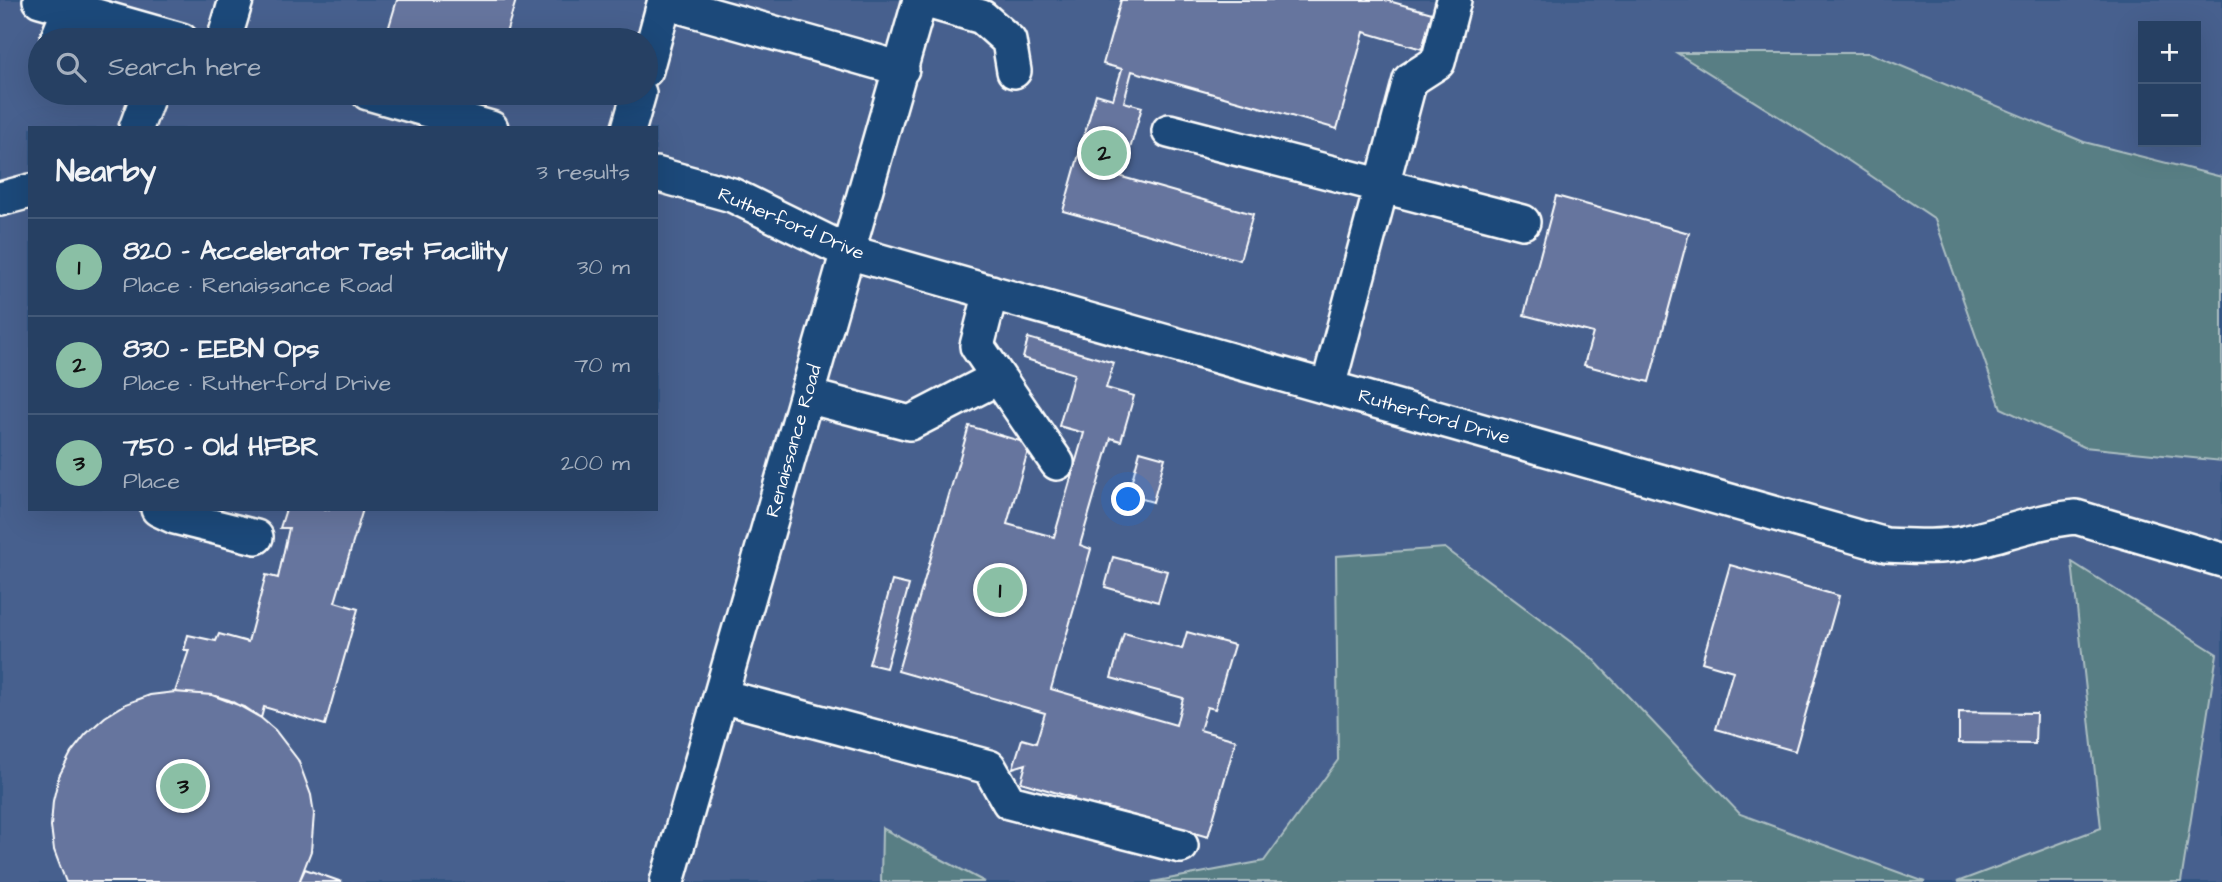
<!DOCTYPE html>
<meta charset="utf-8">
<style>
body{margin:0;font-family:"Architects Daughter",sans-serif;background:#2e4769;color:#f1f3f6}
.controls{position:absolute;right:21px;top:21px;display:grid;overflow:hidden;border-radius:0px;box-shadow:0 7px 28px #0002}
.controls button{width:63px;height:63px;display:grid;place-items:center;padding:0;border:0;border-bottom:2px solid #425978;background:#264063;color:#f1f3f6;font:35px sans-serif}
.you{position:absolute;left:1129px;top:500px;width:24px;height:24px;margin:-18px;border:5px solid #fff;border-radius:50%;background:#1a73e8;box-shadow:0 0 0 10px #1a73e833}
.badge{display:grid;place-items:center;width:46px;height:46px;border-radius:50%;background:#8abfa5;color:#111;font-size:23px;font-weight:700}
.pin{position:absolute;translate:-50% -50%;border:4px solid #fff;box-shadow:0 2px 7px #0006}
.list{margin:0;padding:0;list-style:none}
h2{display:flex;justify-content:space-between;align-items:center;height:91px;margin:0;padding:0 28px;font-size:30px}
h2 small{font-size:23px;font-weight:400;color:#a4afbe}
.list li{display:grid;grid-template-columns:46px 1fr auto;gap:21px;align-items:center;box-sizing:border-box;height:98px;padding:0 28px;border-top:2px solid #425978}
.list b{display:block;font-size:26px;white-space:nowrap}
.list p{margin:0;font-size:23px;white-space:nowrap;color:#a4afbe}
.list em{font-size:23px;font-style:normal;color:#a4afbe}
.icon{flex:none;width:38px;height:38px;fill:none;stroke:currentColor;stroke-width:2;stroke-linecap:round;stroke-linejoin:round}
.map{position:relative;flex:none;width:2222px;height:882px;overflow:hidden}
.search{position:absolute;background:#264063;box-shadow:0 7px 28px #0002;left:28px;top:28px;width:630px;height:77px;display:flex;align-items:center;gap:18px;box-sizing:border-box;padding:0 24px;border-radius:38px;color:#a4afbe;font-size:26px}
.panel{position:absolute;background:#264063;box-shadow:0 7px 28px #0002;left:28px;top:126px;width:630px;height:385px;border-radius:0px}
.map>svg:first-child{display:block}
</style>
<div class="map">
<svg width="2222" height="882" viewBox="0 0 2222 882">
<rect width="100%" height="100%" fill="#325584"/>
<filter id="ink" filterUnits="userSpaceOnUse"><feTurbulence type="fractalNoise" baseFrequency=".0143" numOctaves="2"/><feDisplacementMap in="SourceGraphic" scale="14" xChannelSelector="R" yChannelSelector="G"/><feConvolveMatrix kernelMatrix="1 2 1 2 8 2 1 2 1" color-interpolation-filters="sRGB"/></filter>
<g filter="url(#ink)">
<path fill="#46618e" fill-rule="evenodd" d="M0,0h2222v882h-2222zM2143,26h53v116h-53zM40,40h606v53h-606zM30,128h626v381h-626z"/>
<path fill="#597e84" stroke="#acbec2" stroke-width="2" d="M1677,53h193l214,89 138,35v284l-138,-14 -83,-39 -66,-189 -92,-62z
M1445,548l146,109 149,157 185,68h-773l112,-21 74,-101 -2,-204z
M2072,562l145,92 -36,228h-224l144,-54z
M882,828l103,54h-104z"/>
<path fill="#66749e" stroke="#fff" stroke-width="2" d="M397,0h119l-12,40h-82l-34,-10z
M1121,0h264l47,13 -10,36 -58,-17 -27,97 -205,-58 -8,31 18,5 -20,70 131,37 -13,46 -177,-49 33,-117 17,5 9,-30 -19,-5z
M1556,196l133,37 -40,149 -65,-17 9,-32 -69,-18z
M1028,338l86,25 -8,25 28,8 -13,45 -10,-3 -31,107 11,4 -40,140 125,36 7,-27 -72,-20 13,-45 58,16 5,-17 47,13 -19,64 -8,-2 -7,23 36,10 -28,97 -104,-30 -4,13 -30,-9 4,-13 -53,-16 5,-18 -13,4 9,-29 14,4 9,-30 -147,-42 71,-245 61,18 -23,80 47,13 30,-104 -25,-7 15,-52 -51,-16z
M1140,451l25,7 -12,44 -25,-7z
M286,509h77l-28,93 23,7 -33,116 -61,-18 -3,11 -32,-18 -17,-5 -37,-3 14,-42h-5l4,-15 28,6 3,-7 29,8 18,-67 12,3 11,-50h-9z
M1113,557l54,14 -9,31 -53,-15z
M1730,565l109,31 -44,155 -79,-22 17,-58 -31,-9z
M892,581l17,4 -23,83 -17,-4z
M175,692l37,3 34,13 15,10 14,12 23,30 13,35 3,19 -3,37 -12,31h-233l-12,-32 -3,-24 2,-25 6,-25 12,-23 15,-19 19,-17 21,-13 24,-9z
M1959,712l77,1 -1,31 -76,-1z
M305,869l37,13h-43z"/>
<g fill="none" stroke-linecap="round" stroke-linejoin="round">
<g stroke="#fff" stroke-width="38">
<path id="minor" d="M40,0l141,40
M923,0l59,17 27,24 5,30
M665,2l237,67
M57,40l13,-32
M224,40l12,-40
M646,70l19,-70
M368,93l123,35
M136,128l13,-35
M629,128l10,-35
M1169,131l354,91
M656,174l76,21 116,57 1038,293c26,1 52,3 78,-2 37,-8 74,-23 112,-26l146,43
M0,199l30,-8
M991,292l-14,54 80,117
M1328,387l82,-307 28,-18 16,-62
M807,396l103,27 87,-45
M158,509l17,8 81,20
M721,696l268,71 20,35 172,44
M667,882l253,-882"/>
</g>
<use href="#minor" stroke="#1f4a7a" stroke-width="33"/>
</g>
</g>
<g text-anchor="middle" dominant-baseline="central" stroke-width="5" stroke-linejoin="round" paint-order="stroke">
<g font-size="19" fill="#fff" stroke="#1f4a7a">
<text transform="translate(791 224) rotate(23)">Rutherford Drive</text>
<text transform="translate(1434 417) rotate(16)">Rutherford Drive</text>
<text transform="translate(794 441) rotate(-74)">Renaissance Road</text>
</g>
</g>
</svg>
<div class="controls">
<button>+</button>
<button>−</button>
</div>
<div class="you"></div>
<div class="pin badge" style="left:1000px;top:590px">1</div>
<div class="pin badge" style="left:1104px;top:153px">2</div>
<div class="pin badge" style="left:183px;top:786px">3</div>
<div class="search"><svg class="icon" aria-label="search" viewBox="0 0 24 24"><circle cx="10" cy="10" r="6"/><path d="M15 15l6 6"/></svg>Search here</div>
<section class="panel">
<h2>Nearby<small>3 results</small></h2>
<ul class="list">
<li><span class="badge">1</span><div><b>820 - Accelerator Test Facility</b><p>Place · Renaissance Road</p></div><em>30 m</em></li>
<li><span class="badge">2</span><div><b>830 - EEBN Ops</b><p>Place · Rutherford Drive</p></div><em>70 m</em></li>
<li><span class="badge">3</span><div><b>750 - Old HFBR</b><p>Place</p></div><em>200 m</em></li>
</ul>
</section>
</div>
